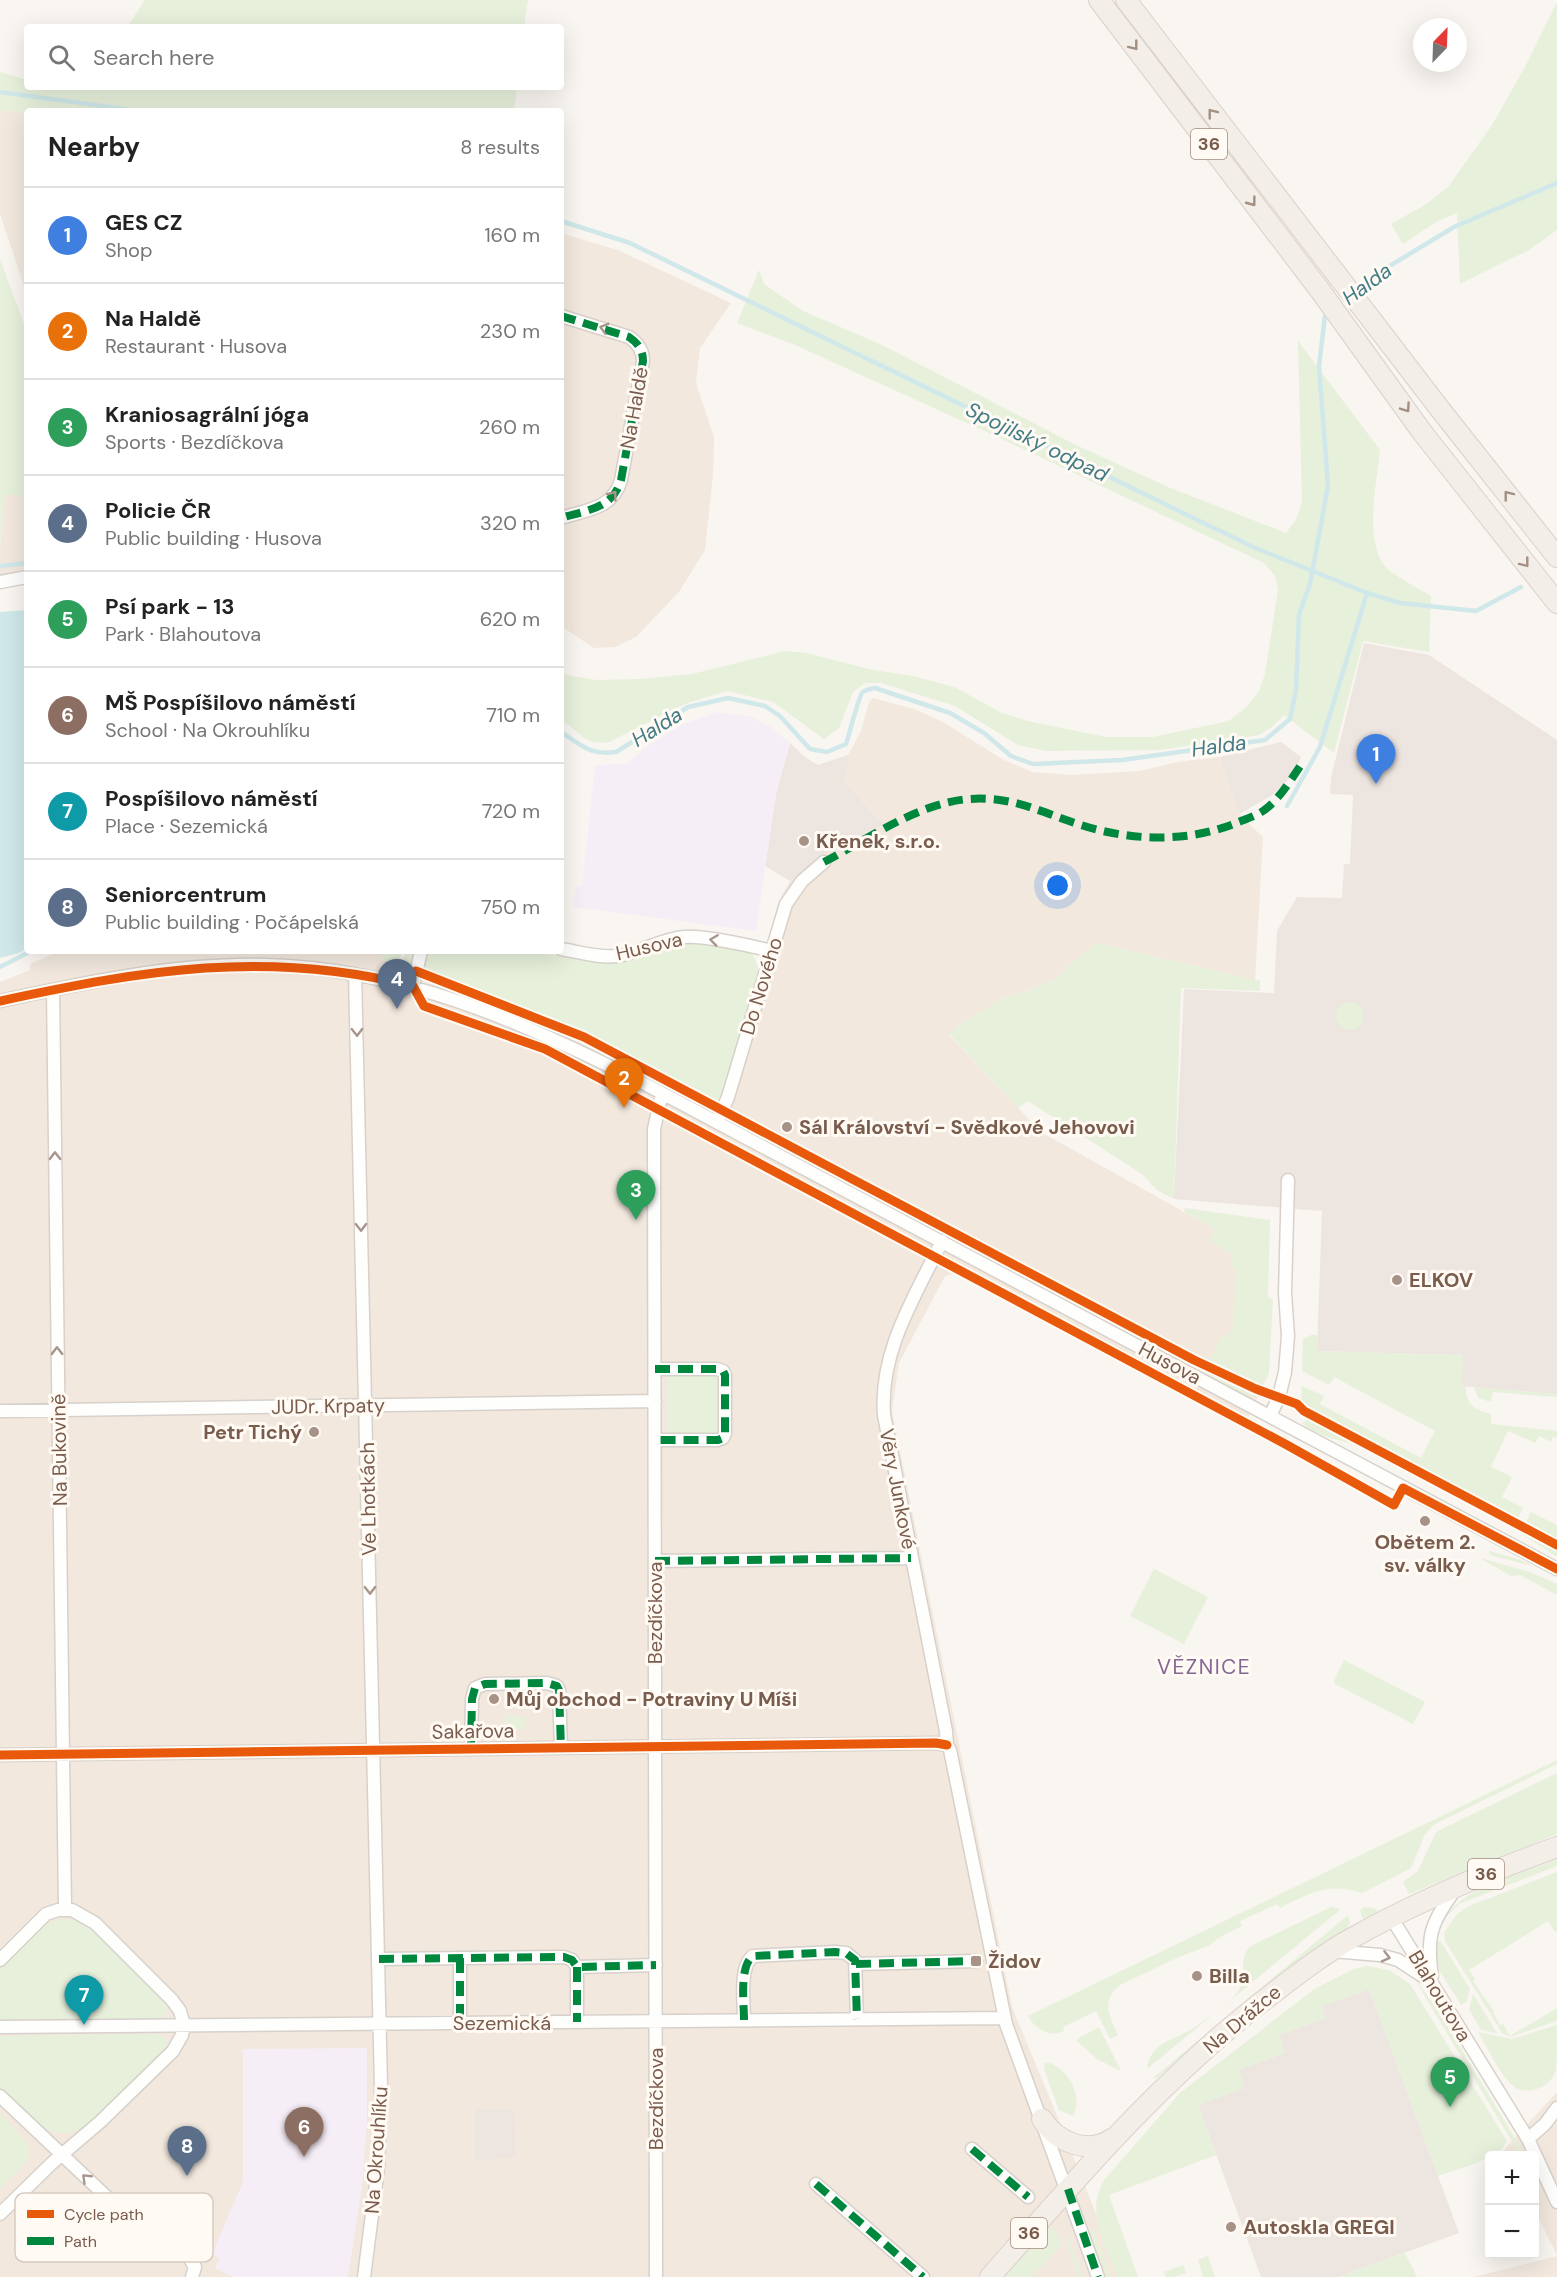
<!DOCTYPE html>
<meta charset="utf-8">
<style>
body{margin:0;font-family:"DM Sans",sans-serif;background:#f2f2f2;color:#222}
.controls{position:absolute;right:18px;bottom:18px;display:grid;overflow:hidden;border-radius:6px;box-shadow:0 6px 24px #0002}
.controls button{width:54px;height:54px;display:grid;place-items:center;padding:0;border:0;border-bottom:2px solid #e0e0e0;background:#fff;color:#222;font:30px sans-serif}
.compass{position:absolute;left:1413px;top:18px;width:54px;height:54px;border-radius:50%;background:#fff;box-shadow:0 6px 24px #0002;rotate:23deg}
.you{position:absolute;left:1058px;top:886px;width:21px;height:21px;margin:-15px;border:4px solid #fff;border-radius:50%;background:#1a73e8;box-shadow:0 0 0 9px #1a73e833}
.badge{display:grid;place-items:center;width:39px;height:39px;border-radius:50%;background:#0b8043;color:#fff;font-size:20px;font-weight:700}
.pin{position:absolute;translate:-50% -50px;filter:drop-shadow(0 2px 3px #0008)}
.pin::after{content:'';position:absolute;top:32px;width:21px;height:18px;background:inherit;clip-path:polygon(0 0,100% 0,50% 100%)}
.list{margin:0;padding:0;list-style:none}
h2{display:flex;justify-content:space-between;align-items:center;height:78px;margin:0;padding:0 24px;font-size:26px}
h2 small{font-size:20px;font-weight:400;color:#767676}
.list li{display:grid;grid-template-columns:39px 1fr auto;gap:18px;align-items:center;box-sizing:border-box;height:96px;padding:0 24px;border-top:2px solid #e0e0e0}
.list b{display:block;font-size:22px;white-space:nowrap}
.list p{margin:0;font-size:20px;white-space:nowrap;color:#767676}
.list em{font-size:20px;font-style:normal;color:#767676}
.icon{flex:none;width:33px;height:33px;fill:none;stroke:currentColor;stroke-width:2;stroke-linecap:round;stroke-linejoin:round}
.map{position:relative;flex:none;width:1557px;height:2277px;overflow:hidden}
.search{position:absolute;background:#fff;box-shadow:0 6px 24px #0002;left:24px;top:24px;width:540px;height:66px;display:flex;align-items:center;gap:15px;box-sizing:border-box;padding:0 21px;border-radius:6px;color:#767676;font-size:22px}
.panel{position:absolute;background:#fff;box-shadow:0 6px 24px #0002;left:24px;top:108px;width:540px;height:846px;border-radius:6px}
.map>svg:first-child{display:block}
</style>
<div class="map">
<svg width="1557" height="2277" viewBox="0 0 1557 2277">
<rect width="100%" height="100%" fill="#f9f5f0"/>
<path fill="#f2e8de" d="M0,100l27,11v184l-27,-81z
M561,233l59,18 111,52 -31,45 -4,35 18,54 -1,38 -8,75 -26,42 -43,45 -21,10 -21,1 -33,-22z
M5,493l22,3v75l-27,4v-28z
M873,698l41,11 29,13 59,37 30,13 38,3 70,-4 37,-9 43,-5 19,57 24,23 -8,143 -158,-37 -23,18 -18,18 -28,12 -26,8 -43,26 -10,10 92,97 143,80 65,33 20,127 -25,56 -288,-155 -11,3 -46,87 -7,48 120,596 50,121 59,149h-1121v-1295l30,-12v-6l30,-13h324l-3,9 42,9 147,64 151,71 5,-10 56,-199 8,-14 45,-34 49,-22 -40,-43 4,-16v-11l13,-24 8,-29z
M1557,2092v163l-22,-44 -1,-55 -28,-1 -3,-4z
M1557,2256v21h-84z"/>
<path fill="#ede5e0" d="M1364,643l65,12 128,85v654l-95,-8v-31l-145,-4 5,-140 -148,-12 10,-210 90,4 3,-62 20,-34 45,1 2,-34h6l3,-69 -23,-1 1,-16z
M1281,742l20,15 -3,7 -9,15 -18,17 -32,18 -19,-57z
M790,743l15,14 13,8 30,-10v11l-4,16 40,43 -49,22 -45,34 -25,-15 11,-72z
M1369,1989l90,244 -121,44h-77l-63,-172 46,-17 -6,-18 47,-17 -6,-18 47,-17 -4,-12z
M475,2109l39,1 1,47 -40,4z"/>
<path fill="#f6eef6" d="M717,712l34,5 19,9 20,17 -14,51 -20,137 -183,-24 3,-21h6l13,-121 31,-1 20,-17 35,-22z
M367,2048v73l-5,66 -14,90h-115l-18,-9 5,-10 -8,-4 31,-72v-133z"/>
<path fill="#e7f0db" d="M145,0h383l-4,27h-397z
M1557,2v228l-28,20 -69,34 -3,-71 -21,9 -33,22 -12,-20 34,-19 23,-18 44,-62 33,-58z
M0,72l27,8v7h490l-3,24 -487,2 -27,-3z
M0,259l27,73v164l-22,-2 -5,53z
M759,270l5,14 39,27 77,33 196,101 92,42 118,46 11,-15 5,-16 -4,-161 82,109c-3,32 -16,88 4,115 5,8 37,25 47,31l-2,56 -66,-11 -29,112 -50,-38 -11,11 -14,9 -99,15 -114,1 -28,-6 -63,-39 -74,-23h-16l-12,9 -14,36 -15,11 -51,-37 -46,-11 -42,13 -76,38c-26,4 -28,-10 -48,-22v-46l35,6 44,-1 52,-5 93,-23 21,2 67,17 40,6 41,11 48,26 25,8 79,16h47l76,-16 17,-14 13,-16 6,-17 13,-84 -3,-14 -11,-13 -264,-125 -205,-93 -58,-22z
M684,943c15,-1 53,2 66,9 6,5 8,14 8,21l-35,120 -5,10 -132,-68 -163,-66 5,-18h103l64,10 22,1z
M1097,943l163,38v10l-79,-3 -7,211 -17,-9 -15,-16 -114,-73 -10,7 -69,-74 10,-9 43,-26 26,-8 28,-12 18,-18z
M384,951h18l-4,13 -17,-4z
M406,951h10l-6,16 -9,-2z
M424,978l122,46 50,22 -2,3 -73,-33 -90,-32z
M1336 1016a14 14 0 1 1 28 0a14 14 0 1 1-28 0Z
M1185,1208l85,12 -2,77 5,3 -4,72c-6,28 -45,0 -62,-7l15,-29 5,2 6,-13 3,-50 2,-4 -9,-6 5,-10 -25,-14 6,-13 -31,-16z
M1311,1335h6v16l146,4 -1,31 4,1c-1,18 10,23 25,27v10l66,7v7l-4,-1 -2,5 -12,-6 -4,7 -27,-12 -17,36 21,10 -10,20 21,11 -7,14 -209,-112 -6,-9 1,-15 22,10 -4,8 101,54 14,-27 -101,-54 -5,8 -27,-14 1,-32z
M1194,1364l64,29 4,2 -14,1 -55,-29z
M667,1373h49l3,5v54l-2,3 -50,2z
M1474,1387l83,7v3l-64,-5 -2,10 -13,-4z
M1308,1419l6,1 36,19 -1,4c-17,-5 -34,-8 -47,-20z
M1531,1512l26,13v18l-33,-17z
M1521,1530l36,19v8l-37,-24z
M1489,1551l32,9 11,6 -42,-11z
M1480,1558l50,14 27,12v11l-37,-20 -9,1z
M1154,1569l54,28 -24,47 -54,-28z
M1344,1660l81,42 -12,22 -78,-40 -1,-3z
M506,1716h19v13l-19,1z
M1557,1760v4l-122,60 -10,10 -14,34 -49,25c-35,-11 -52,0 -82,15l-3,-4 -37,17 2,5 -22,11 -12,9 -27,10 -61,29c-20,15 -10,32 -2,50l-8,4 -14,-28 -33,16 1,4c-14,7 -29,-2 -36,-15z
M1557,1773v61l-148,60 -6,-12 15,-11 18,-39z
M1557,1859v7l-98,38 -14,14 -1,-1c27,-33 74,-43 113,-58z
M1557,1872v59l-2,1 -7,-11 -79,49 6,9 -2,2 21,30 -1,2 7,12 3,-1 7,12 47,-28v13l-47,16 -7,-3 -58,-93 -1,-8 12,-18 11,-8z
M1331,1907l10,2 -194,160c2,-28 33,-30 51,-44 14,-10 39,-25 44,-42 3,-14 -2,-23 7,-36z
M1364,1907l13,2 1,3 -15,7 -3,-8z
M1348,1915l2,8 -4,7c-68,42 -128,93 -188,147l-5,1z
M60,1919l15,1 16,7 75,73 2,7 -2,8 -9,4 -157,2v-55l41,-40z
M1432,1940l9,2 29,47 -3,12 -6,4 -25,-40z
M1367,1966l22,4 21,14 97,157c-9,19 -49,28 -69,35l-69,-187 -47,17 4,12 -47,17 6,18 -46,17 6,18 -47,17 18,50 -107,40 29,82h-20c-13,-33 -34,-65 -13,-98l75,-86 133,-103 40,-21z
M1414,1978l24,32 87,145h-5z
M1473,1994l24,39 -16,-3 -12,-21z
M1557,2025c0,11 0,38 -1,46 -7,18 -32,27 -46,12 -13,-13 -22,-35 -32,-51l34,7z
M1099,2027l22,44 -24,-12 -20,-18 2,-3z
M158,2034l9,6v10l-72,70 -21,12 -15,1 -20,-6 -39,-37v-54z
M1045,2062c22,4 39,33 28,54l-14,-6 -15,-41z
M0,2114c39,39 39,36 0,75z
M1052,2227l11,16 -32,34h-27l37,-42z
M1093,2228l18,49h-4l-18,-48z
M1068,2238l2,3 12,36h-5l1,-2 -12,-35z
M1405,2253l12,24h-79z
M1208,2256l7,21h-12l-5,-17z
M1183,2265l3,8 -12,4h-8l-2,-5z"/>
<path fill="#d0e8ea" d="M27,610v338l-8,5 -19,5v-346z"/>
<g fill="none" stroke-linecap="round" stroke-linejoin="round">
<path stroke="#d0e8ea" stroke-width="4.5" d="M0,92l139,19
M561,221l69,22 623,304 114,46 33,10 76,8 45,-24
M1357,291l26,-21 71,-43 103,-44
M0,566l27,-3
M561,732c20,13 30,24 55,20l72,-45 40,-9 37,8 15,10 30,33 17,3 19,-8c3,-9 13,-48 16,-51 4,-4 8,-4 13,-5l75,25 34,20 27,23 22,8 89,-4 143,-20 25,-21 6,-29 3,-75 11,-31 18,-98 -9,-120 6,-50 4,-4
M1287,806l33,-59 47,-154
M0,967l31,-16"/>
<g stroke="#d7d1cb" stroke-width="15">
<path id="minor" d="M561,316l68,21c9,6 14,13 14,24l-22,119c-8,29 -35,30 -60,38
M0,582l27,-5
M561,949c18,3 37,9 56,7 23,-3 44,-17 67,-19 21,-2 67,9 88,14
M355,974l26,1113 -3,81 -14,109
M413,986l8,-35
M53,990l12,919
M0,1001c87,-19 176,-38 265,-36 137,3 259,57 378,118l914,486
M717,1122l11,-25 58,-193 16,-23 22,-19
M942,1241c-27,55 -63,111 -58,174l62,316 1,14 3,5 56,274 92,253
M655,1369h62l6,2 2,4v58l-2,5 -5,2h-63
M0,1411l655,-10
M1270,1416l9,-19 6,-25 3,-36 -3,-43 3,-113
M655,1561l256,-3
M471,1749l1,-50 3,-11 10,-4 62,-1 10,3 2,4 2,58
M0,1755l936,-12 11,2
M1391,1917l137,222 29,63
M1332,1951l48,4 18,5 32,21
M460,1958v65
M379,1959l185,-2 8,3 5,7 79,-2
M0,1960l46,-46 12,-4h14l23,13 77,77 8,11 4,14 -2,10 -9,16 -73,71 -48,41 -52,51
M856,1964l120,-3
M577,1967v55
M1432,1976c-6,-39 -1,-54 23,-86
M744,2020c0,-17 -5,-54 9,-64l82,-4 11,1 9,7 2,59
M0,2027l1004,-9
M0,2096l112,106 75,52 8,13 -3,10
M1528,2139l17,-15 12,-16
M972,2149l56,48
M816,2184l107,93
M656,2277l-2,-1148 8,-36"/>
</g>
<g stroke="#dad1cc" stroke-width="22">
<path id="primary" d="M1099,0l220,289 103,143 135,171
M1126,0l317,413 114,144
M1042,2119c15,23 46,37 71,19
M990,2277c89,-101 174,-201 282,-283 26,-20 53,-41 82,-57 64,-36 134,-65 203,-90"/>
</g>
<use href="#minor" stroke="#fefefd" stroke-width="12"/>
<use href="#primary" stroke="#f3eee8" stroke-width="20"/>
<path stroke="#00873e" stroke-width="8" stroke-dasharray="15 8" stroke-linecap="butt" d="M561,316l68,21c9,6 14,13 14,24l-22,119c-8,29 -35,30 -60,38
M824,862c44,-23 94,-59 145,-63 43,-3 69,12 109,25 51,17 106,19 156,0 9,-4 20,-7 29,-13 17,-12 28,-32 40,-49
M655,1369h62l6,2 2,4v58l-2,5 -5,2h-63
M655,1561l256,-3
M471,1749l1,-50 3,-11 10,-4 62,-1 10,3 2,4 2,58
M460,1958v65
M379,1959l185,-2 8,3 5,7 79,-2
M856,1964l120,-3
M577,1967v55
M744,2020c0,-17 -5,-54 9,-64l82,-4 11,1 9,7 2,59
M972,2149l56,48
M816,2184l107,93
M1068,2189l30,88"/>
<g stroke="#fffaf3" stroke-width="13">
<path id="cycleway" d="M416,971l168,66 610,323 62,29 41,15 7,7 253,134
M413,986l11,20 121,43 742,396 107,60 9,-17 154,81
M0,1001c144,-31 266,-52 413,-15
M0,1755l936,-12 11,2"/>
</g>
<use href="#cycleway" stroke="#e8590c" stroke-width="9"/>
</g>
<defs><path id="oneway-chevron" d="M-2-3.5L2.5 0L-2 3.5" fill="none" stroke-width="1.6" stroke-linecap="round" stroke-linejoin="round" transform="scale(1.5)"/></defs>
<g stroke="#a48f83">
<use href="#oneway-chevron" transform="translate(1134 46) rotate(52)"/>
<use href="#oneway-chevron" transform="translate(1212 113) rotate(-128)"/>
<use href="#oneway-chevron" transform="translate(1252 202) rotate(53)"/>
<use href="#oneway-chevron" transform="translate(1406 408) rotate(55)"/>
<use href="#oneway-chevron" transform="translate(1508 495) rotate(-128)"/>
<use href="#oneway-chevron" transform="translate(1525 563) rotate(52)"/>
</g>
<g stroke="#a8958b">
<use href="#oneway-chevron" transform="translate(604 328) rotate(-164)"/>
<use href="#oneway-chevron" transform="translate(613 495) rotate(-53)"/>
<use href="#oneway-chevron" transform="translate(714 940) rotate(-172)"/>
<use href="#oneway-chevron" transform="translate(357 1032) rotate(89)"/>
<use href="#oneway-chevron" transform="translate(55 1156) rotate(-91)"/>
<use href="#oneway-chevron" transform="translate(361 1227) rotate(89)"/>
<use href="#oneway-chevron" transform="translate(57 1351) rotate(-91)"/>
<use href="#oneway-chevron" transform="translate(370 1590) rotate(89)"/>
<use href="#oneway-chevron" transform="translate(1386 1957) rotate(14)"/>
<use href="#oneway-chevron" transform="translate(86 2178) rotate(-136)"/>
</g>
<g fill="#a69286" stroke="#fffaf3" stroke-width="2">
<circle cx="804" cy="841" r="6"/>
<circle cx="787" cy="1127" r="6"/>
<circle cx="1397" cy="1280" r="6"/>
<circle cx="314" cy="1432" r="6"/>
<circle cx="1425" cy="1521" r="6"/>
<circle cx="494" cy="1699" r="6"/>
<rect x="970" y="1955" width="12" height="12" rx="3"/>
<circle cx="1197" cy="1976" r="6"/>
<circle cx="1231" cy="2227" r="6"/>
</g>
<g text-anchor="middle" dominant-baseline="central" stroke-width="6" stroke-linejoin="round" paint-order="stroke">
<g fill="#fffaf3" stroke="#a28b7f" stroke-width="1.5">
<rect x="1191" y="129" width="36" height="30" rx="4.5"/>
<rect x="1468" y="1859" width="36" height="30" rx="4.5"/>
<rect x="1011" y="2218" width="36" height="30" rx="4.5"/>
</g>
<g font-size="18" font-weight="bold" fill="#7a5c4d">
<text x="1209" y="144">36</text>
<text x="1486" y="1874">36</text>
<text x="1029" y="2233">36</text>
</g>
<g font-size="20" fill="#7a5c4d" stroke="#fffaf3">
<text transform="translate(634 408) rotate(-80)">Na Haldě</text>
<text transform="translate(649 946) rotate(-13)">Husova</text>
<text transform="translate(761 986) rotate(-73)">Do Nového</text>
<text transform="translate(1170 1363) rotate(28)">Husova</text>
<text transform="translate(328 1406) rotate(-1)">JUDr. Krpaty</text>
<text transform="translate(59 1450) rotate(-91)">Na Bukovině</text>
<text transform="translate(898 1489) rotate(79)">Věry Junkové</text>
<text transform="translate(368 1499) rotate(-91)">Ve Lhotkách</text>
<text transform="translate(655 1613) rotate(-90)">Bezdíčkova</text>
<text transform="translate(473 1731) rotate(-1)">Sakařova</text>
<text transform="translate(1440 1996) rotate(59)">Blahoutova</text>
<text transform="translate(1242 2019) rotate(-40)">Na Drážce</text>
<text x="502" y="2023">Sezemická</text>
<text transform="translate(656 2099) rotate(-90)">Bezdíčkova</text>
<text transform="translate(376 2150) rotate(-86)">Na Okrouhlíku</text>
</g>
<g font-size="20" font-weight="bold" fill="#7a5c4d" stroke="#fffaf3" text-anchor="start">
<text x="816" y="841">Křenek, s.r.o.</text>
<text x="799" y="1127">Sál Království - Svědkové Jehovovi</text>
<text x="1409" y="1280">ELKOV</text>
<text x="302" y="1432" text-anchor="end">Petr Tichý</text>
<text x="1425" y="1542" text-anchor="middle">Obětem 2.<tspan x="1425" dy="23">sv. války</tspan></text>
<text x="506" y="1699">Můj obchod - Potraviny U Míši</text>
<text x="988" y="1961">Židov</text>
<text x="1209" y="1976">Billa</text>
<text x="1243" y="2227">Autoskla GREGI</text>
</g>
<g font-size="21" font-style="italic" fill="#437c86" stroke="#fffaf3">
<text transform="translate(1367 284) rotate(-36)">Halda</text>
<text transform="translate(1037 442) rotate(26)">Spojilský odpad</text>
<text transform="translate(657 727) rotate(-32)">Halda</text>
<text transform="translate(1219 746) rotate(-8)">Halda</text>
</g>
<g font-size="21" letter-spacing="1.5" fill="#846695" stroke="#fffaf3">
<text x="1204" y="1667">VĚZNICE</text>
</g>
</g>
<rect x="15" y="2193" width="198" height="69" rx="9" fill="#fffaf3" stroke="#d7cbc1" stroke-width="1.5"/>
<rect x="27" y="2210" width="27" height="8" fill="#e8590c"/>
<rect x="27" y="2237" width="27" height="8" fill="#00873e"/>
<g font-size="16" fill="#7a5c4d">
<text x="64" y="2220">Cycle path</text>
<text x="64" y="2247">Path</text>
</g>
</svg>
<div class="controls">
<button>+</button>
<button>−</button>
</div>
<svg class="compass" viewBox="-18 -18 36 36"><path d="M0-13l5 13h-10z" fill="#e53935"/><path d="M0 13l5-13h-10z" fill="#767676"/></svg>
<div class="you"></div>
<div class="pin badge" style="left:1376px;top:784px;background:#3f7fe0">1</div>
<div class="pin badge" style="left:624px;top:1108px;background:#e8710a">2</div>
<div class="pin badge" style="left:636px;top:1220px;background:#2e9e5b">3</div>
<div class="pin badge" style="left:397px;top:1009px;background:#5c6f8a">4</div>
<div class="pin badge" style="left:1450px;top:2107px;background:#2e9e5b">5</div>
<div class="pin badge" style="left:304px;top:2157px;background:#8d6e63">6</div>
<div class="pin badge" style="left:84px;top:2025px;background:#0f9aa8">7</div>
<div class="pin badge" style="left:187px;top:2176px;background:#5c6f8a">8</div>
<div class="search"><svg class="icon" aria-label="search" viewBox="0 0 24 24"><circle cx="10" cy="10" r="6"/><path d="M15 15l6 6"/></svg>Search here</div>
<section class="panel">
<h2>Nearby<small>8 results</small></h2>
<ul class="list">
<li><span class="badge" style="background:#3f7fe0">1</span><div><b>GES CZ</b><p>Shop</p></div><em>160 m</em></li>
<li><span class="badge" style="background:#e8710a">2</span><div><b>Na Haldě</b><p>Restaurant · Husova</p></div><em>230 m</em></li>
<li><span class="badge" style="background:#2e9e5b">3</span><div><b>Kraniosagrální jóga</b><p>Sports · Bezdíčkova</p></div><em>260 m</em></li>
<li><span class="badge" style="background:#5c6f8a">4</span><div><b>Policie ČR</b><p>Public building · Husova</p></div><em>320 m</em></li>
<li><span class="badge" style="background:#2e9e5b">5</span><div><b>Psí park - 13</b><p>Park · Blahoutova</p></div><em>620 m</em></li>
<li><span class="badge" style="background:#8d6e63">6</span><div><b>MŠ Pospíšilovo náměstí</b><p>School · Na Okrouhlíku</p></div><em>710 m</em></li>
<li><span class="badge" style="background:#0f9aa8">7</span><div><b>Pospíšilovo náměstí</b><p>Place · Sezemická</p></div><em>720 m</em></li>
<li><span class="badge" style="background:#5c6f8a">8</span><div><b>Seniorcentrum</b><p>Public building · Počápelská</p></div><em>750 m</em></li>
</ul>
</section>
</div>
